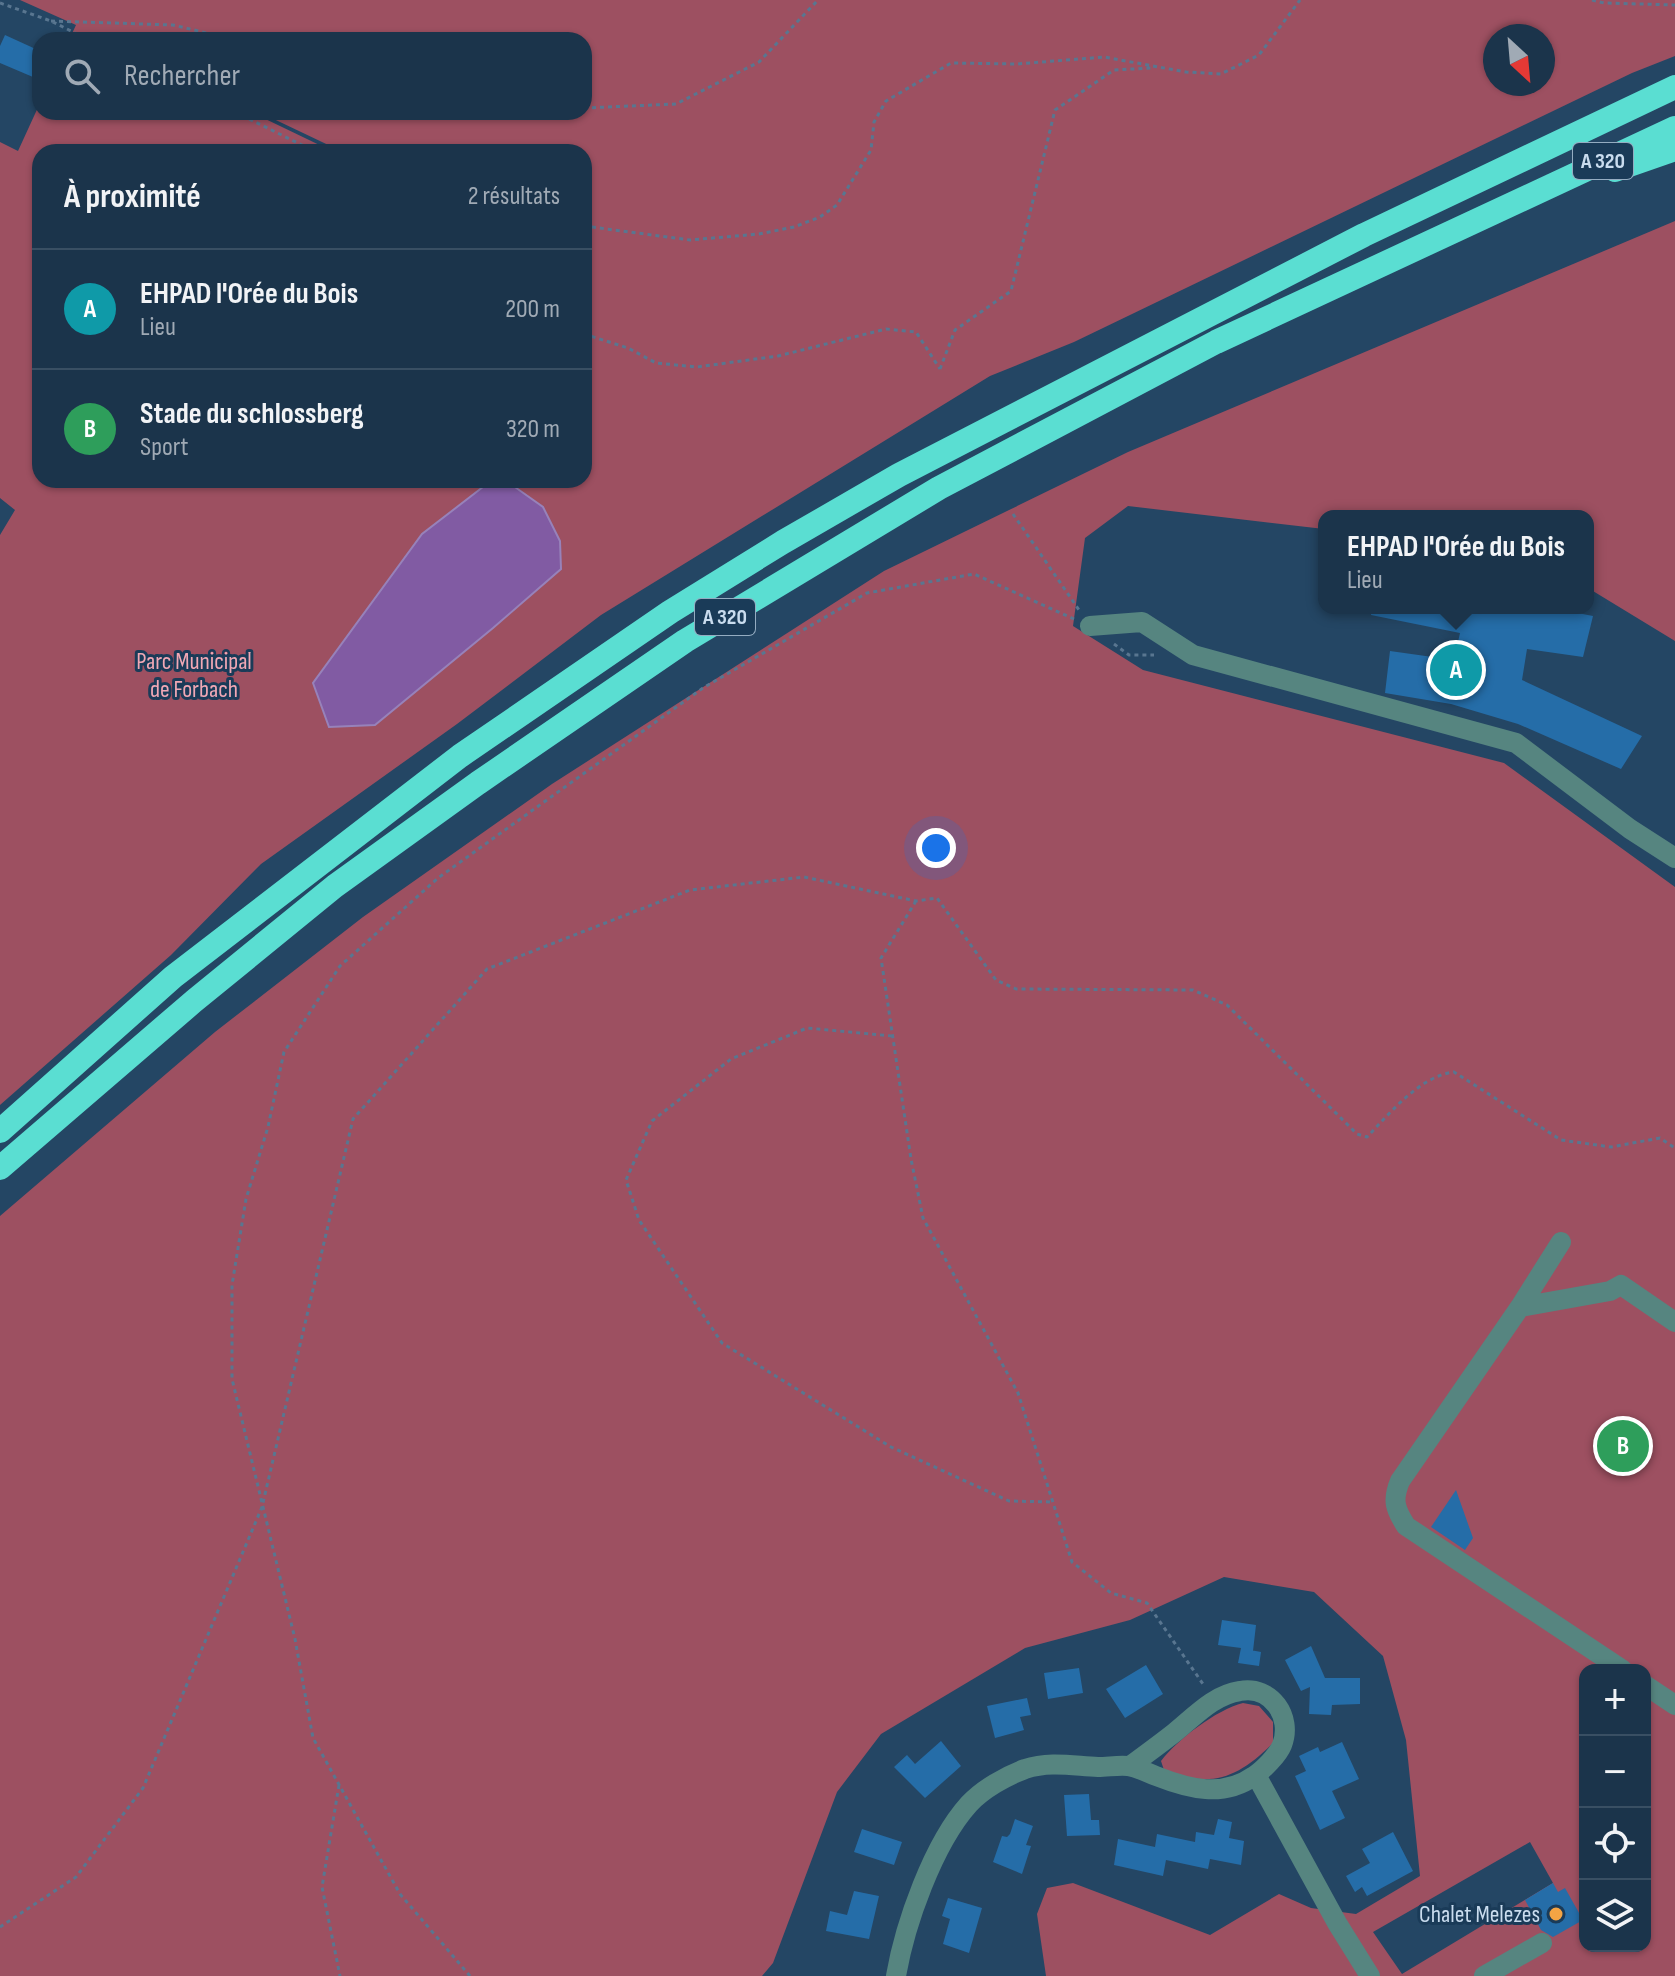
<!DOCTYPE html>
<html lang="fr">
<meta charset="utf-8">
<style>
body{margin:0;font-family:"Sofia Sans Condensed",sans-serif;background:#243c52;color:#f1f3f6}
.controls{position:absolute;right:24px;bottom:24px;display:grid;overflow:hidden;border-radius:16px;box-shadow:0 2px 6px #0004}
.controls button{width:72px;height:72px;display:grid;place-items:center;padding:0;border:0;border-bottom:2px solid #394f63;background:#1b344b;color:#f1f3f6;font:40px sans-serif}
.compass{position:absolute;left:1483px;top:24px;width:72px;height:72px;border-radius:50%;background:#1b344b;box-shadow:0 2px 6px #0004;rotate:154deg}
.you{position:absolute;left:936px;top:848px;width:28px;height:28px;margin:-20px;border:6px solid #fff;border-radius:50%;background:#1a73e8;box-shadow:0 0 0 12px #1a73e833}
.badge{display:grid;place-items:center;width:52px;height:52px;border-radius:50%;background:#d6ab8b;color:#fff;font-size:26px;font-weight:700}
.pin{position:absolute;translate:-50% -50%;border:4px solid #fff;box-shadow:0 2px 8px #0006}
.popup{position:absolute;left:1318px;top:510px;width:276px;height:104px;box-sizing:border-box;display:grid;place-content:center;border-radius:16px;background:#1b344b;filter:drop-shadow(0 2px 6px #0005);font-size:26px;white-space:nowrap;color:#a0aab5}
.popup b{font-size:30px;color:#f1f3f6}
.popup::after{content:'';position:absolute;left:50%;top:100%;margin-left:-16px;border:16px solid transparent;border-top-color:#1b344b}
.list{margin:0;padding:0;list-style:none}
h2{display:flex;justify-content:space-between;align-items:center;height:104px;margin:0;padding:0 32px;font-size:34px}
h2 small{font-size:26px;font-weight:400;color:#a0aab5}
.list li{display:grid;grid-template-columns:52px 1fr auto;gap:24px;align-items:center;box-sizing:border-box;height:120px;padding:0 32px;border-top:2px solid #394f63}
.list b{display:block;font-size:30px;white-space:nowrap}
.list p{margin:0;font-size:26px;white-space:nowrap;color:#a0aab5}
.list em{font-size:26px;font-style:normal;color:#a0aab5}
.icon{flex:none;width:44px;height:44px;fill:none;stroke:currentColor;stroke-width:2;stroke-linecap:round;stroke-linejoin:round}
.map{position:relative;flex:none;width:1675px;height:1976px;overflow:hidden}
.search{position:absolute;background:#1b344b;box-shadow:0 2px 6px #0004;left:32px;top:32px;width:560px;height:88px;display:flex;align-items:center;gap:20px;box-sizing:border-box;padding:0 28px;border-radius:24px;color:#a0aab5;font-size:30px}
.panel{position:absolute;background:#1b344b;box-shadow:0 2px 6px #0004;left:32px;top:144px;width:560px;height:344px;border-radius:24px}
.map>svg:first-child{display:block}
</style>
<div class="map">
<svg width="1675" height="1976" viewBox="0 0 1675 1976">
<rect width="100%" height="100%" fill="#244664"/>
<path fill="#9d5061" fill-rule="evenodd" d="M20,0h1655v56l-43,17 -558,269 -84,34 -389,239 -144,109 -196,140 -90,91 -171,150v-570l15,-25 -15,-12v-356l18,9 22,-48v9h211l83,40h-294v328h544v-328h-241l-84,-40h325v-72h-515l7,-15zM1495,36h48v48h-48z
M1675,221v420l-87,-53v-72h-264v13l-196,-23 -43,32 -12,88 70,44 361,93 171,124v1089h-629l-9,-62 10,-26 26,-5 137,52 69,-41 32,14 45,6 64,-38 -14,-136 -23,-84 -69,-64 -90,-15 -94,43 -105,28 -144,86 -44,58 -64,171 -11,13h-762v-760l215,-184 148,-115 189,-133 332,-213 244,-119zM1585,1670h60v276h-60zM1530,1842l23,41 -151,91 -29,-42z
M1243,1703l16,3 14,16v21c-35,35 -62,46 -109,27l-3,-9c17,-22 55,-51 82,-58z"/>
<path fill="#815ba3" stroke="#9782ba" stroke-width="2" d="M492,480h13l38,27 17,34 1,28 -68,59 -118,97 -46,2 -16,-44 109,-149z"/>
<path fill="#256da8" d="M5,35l35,16v29l-40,-17v-17z
M1372,608h180l41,8 -10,41 -56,-8 -5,31 120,56 -21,33 -103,-45 -67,-20 -66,-11 5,-42 64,9 6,-27 -89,-18z
M1456,1490l17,48 -8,12 -34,-23z
M1222,1620l34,5 -3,26 -8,-2 16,3 -2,14 -21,-3 3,-15 -23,-3z
M1311,1646l14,32h35v26l-28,1 -1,10 -22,-1 1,-27 -9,4 -16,-31z
M1146,1665l17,29 -38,24 -19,-29z
M1079,1668l4,25 -35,6 -4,-26z
M1027,1698l4,17 -11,2 4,13 -29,8 -8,-32z
M941,1741l20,25 -36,32 -31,-31 13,-12 8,9z
M1342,1742l17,37 -27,12 13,27 -25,12 -25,-54 11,-5 -7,-15 19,-9 2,5z
M1089,1794l2,26h8l1,15 -33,1 -3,-41z
M1015,1819l18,7 -7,19 5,1 -9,28 -29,-12 9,-26 5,1 3,-3z
M1218,1819l14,3 -3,16 15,3 -3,24 -31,-6 -2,10 -42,-9 -3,16 -49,-11 4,-26 37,8 2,-13 38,8 1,-10 18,3z
M862,1829l40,13 -8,23 -40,-13z
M1393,1832l20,39 -46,25 -5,-9 -7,5 -9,-16 24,-13 -8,-14z
M1553,1883l5,9 7,-4 18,32 -30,17 -12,-7 -16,-30z
M854,1891l25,5 -10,43 -43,-8 4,-20 17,4z
M948,1898l34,10 -13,45 -26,-9 7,-25 -8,-3z"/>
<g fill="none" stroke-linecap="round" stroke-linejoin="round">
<path stroke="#597690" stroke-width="3" stroke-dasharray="4 4" stroke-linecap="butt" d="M1592,0l12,3 71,2
M0,3l51,18 38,19
M51,21l122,4 63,15
M584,108l92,-4 83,-42 59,-62
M235,112l81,40
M584,226l106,14 69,-6 35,-7 26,-10 17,-12 34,-55 3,-28 12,-21 65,-38 66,1 87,-7 82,15 35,2 38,-19 41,-55
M584,334l44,14 28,15 41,4 81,-11 108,-27 30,3 24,37
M940,369l15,-39 56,-39 44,-181 59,-40 37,-2
M1013,514l66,96
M1114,644l15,11h25
M916,901l-35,57 30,201 12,59 95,175 54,169 39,31 36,10 56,81
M892,1036l-85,-8 -76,31 -79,62 -26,59 13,40 83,123 169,104 118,54 44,1
M339,1785l-17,102 18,89
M0,1927l76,-50 67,-89 119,-281 91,-388 134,-150 203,-79 114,-13 112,24 21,-3 59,82 20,9 177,1 34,15 130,129 10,3c23,-24 53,-61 87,-65l107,68 50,7 49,-9 15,10
M470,1976l-70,-82 -87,-156 -18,-99 -63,-260v-94l14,-86 22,-72 16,-75 56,-86 98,-88 265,-190 164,-95 107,-19 100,45"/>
<path stroke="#568580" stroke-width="20" d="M1090,626l52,-4 51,33 323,88 114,86 45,29
M1561,1242l-41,65 -120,174c-8,19 -5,28 6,45l217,144
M1520,1307l90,-16 11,-6 54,37
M1645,1685l30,20
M1256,1775l81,148 33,53
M896,1976c9,-52 37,-132 73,-172 14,-15 37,-28 56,-35 25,-8 48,-3 73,-2 10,0 20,-2 30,-1 9,1 20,7 28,10 33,13 67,22 98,0 9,-6 24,-21 28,-31 11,-28 -11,-60 -42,-54 -27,4 -46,26 -66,42 -14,11 -29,22 -44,33
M1484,1976l58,-33"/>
<path stroke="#5aded2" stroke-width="24" d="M1615,170l60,-21
M0,1131l173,-154 287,-221 210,-144 113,-70 116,-67 465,-240 311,-148
M0,1168l194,-167 141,-115 143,-103 207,-142 254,-153 277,-146 459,-214"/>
</g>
<circle fill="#f4a444" stroke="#1a3b58" stroke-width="3" cx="1556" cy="1914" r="8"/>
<g text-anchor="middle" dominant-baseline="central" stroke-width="6" stroke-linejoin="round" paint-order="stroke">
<g fill="#1a3b58" stroke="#94acc1" stroke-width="2">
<rect x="1573" y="143" width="60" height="36" rx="6"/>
<rect x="695" y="599" width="60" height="36" rx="6"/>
</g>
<g font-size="22" font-weight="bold" fill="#c9dcee">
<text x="1603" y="161">A 320</text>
<text x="725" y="617">A 320</text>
</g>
<g font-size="24" fill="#f1a8b5" stroke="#1a3b58">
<text x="194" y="661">Parc Municipal<tspan x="194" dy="28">de Forbach</tspan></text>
</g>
<g font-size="24" fill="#c9dcee" stroke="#1a3b58" text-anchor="end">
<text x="1540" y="1914">Chalet Melezes</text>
</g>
</g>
</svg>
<div class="controls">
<button>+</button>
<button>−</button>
<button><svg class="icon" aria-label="locate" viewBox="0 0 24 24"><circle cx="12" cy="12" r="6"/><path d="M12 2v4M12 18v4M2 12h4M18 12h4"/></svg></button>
<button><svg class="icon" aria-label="layers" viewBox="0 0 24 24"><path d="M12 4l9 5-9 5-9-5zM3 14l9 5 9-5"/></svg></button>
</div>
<svg class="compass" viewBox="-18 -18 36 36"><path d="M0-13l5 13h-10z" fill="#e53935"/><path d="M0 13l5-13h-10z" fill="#a0aab5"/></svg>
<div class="you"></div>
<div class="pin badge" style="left:1456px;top:670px;background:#0f9aa8">A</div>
<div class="popup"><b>EHPAD l'Orée du Bois</b>Lieu</div>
<div class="pin badge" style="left:1623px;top:1446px;background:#2e9e5b">B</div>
<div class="search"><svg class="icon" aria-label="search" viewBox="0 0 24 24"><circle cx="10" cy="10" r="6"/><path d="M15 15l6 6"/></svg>Rechercher</div>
<section class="panel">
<h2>À proximité<small>2 résultats</small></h2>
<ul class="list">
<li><span class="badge" style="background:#0f9aa8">A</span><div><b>EHPAD l'Orée du Bois</b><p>Lieu</p></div><em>200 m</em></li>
<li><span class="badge" style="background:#2e9e5b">B</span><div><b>Stade du schlossberg</b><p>Sport</p></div><em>320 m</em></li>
</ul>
</section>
</div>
